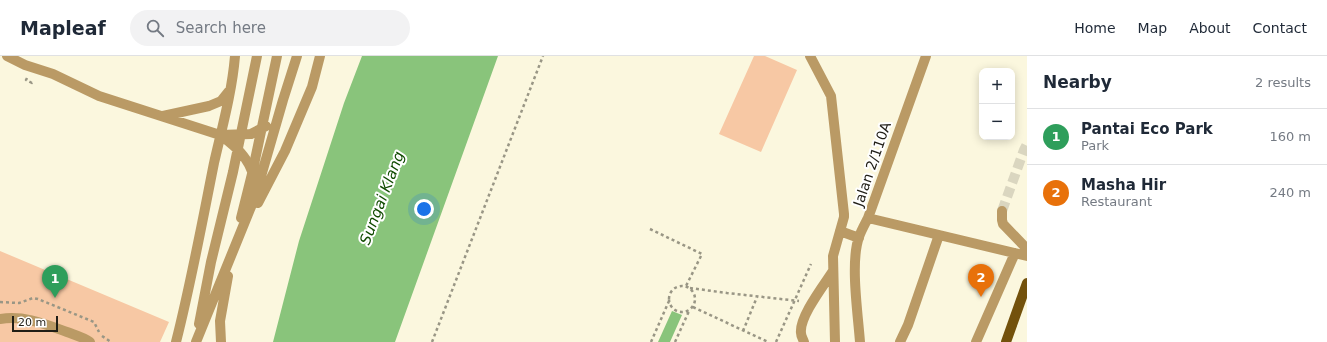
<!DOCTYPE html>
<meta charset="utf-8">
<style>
body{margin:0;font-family:"DejaVu Sans",sans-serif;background:#f2f2f3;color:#1f2937}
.controls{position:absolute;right:12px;top:12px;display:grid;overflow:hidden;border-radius:8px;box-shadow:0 2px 10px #0003}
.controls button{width:36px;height:36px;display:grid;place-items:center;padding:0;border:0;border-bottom:1px solid #e0e1e3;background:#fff;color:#1f2937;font:20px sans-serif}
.scale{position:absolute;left:12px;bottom:10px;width:46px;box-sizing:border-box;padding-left:4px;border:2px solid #201e16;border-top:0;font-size:11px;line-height:14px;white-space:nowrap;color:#201e16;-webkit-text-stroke:3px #fff;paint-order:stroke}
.you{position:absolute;left:424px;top:153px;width:14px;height:14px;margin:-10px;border:3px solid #fff;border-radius:50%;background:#1a73e8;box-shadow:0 0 0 6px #1a73e833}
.badge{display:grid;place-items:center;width:26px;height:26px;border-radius:50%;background:#0b8043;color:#fff;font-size:13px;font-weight:700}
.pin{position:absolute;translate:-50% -33px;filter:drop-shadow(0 1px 2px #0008)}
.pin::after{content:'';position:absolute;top:21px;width:14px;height:12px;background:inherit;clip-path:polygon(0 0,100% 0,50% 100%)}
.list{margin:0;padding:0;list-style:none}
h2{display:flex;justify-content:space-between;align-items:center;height:52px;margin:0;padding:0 16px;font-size:17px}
h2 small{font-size:13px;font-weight:400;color:#747a83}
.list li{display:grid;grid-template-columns:26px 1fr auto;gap:12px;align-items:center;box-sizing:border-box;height:56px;padding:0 16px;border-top:1px solid #e0e1e3}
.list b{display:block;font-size:15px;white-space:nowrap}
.list p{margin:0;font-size:13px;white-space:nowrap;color:#747a83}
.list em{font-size:13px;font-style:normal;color:#747a83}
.icon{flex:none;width:22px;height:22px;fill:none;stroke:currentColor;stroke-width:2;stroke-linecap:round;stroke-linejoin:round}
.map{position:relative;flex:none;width:1027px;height:286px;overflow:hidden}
header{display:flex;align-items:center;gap:24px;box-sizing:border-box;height:56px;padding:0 20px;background:#fff;border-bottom:1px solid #e0e1e3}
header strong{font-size:19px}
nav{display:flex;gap:22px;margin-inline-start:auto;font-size:14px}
.search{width:280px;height:36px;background:#f2f2f3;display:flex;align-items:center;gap:10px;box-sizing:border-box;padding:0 14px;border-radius:22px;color:#747a83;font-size:15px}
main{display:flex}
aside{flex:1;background:#fff}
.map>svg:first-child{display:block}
</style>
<header>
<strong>Mapleaf</strong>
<div class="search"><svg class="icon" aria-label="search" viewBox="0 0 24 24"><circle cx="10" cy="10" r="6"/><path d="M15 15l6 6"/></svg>Search here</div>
<nav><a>Home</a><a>Map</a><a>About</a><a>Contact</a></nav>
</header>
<main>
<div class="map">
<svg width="1027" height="286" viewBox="0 0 1027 286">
<rect width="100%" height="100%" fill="#fbf7de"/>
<path fill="#f7c8a4" d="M754,0h11l32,14 -36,82 -42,-18z
M0,195l169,71 -9,20h-160z"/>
<path fill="#89c47b" d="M362,0h136l-103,286h-122l26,-101 45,-138z
M672,255l10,4 -12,27h-12z"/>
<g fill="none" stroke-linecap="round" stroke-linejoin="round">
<path stroke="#dad6c0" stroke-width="10" stroke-dasharray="10 5" stroke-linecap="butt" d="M1002,155l22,-61 3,-6"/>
<path stroke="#999685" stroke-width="2.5" stroke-dasharray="3 3" stroke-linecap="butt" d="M27,22l-1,2 6,3 1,-2
M650,173l52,25 -16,32
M669 243a13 13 0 1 1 26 0a13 13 0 1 1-26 0Z
M690,232l37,5 72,8
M0,246l19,1 14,-5 5,1 56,23 5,10
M693,251l75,35
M743,275l14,-34
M102,280l9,6
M432,286l111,-286
M651,286l18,-41
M675,286l14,-31
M776,286l35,-78"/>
<path stroke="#ba9a65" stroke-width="10" d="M7,0l18,9 28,9 46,22 121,39c19,13 36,30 35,55
M810,0l21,40 13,118v3l-11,39 2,86
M926,0l-58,162 159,38
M163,60l46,-10 12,-5 8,-10
M220,79l31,-1 15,-8
M258,147l27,-52 27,-64 8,-31
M1002,155v9l1,4 24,25
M241,162l11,-44 25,-118
M840,175l19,7
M0,263c24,-4 45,5 67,13 8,3 16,5 23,10
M199,268l12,-62 22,-90 24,-116
M176,286c15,-59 26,-119 38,-179 8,-35 18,-71 21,-107
M196,286l59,-145 28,-97 14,-44
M221,286l-1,-21 8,-45
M804,286c-1,-3 -3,-6 -3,-9 -2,-16 23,-48 32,-62
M860,286c-2,-28 -10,-80 -1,-105 2,-6 6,-13 9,-19
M900,286l8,-17 31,-90
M976,286l39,-89"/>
<path stroke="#73510c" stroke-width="10" d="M1006,286l21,-59"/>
</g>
<g text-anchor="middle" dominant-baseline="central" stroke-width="4" stroke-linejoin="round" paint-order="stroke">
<g font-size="14" fill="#201e16" stroke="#fff">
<text transform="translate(872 108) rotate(-71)">Jalan 2/110A</text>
</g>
<g font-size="15" font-style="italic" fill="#104b00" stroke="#fff">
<text transform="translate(382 142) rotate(-69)">Sungai Klang</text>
</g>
</g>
</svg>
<div class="controls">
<button>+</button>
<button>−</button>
</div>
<div class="scale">20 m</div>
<div class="you"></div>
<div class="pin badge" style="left:55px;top:242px;background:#2e9e5b">1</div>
<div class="pin badge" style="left:981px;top:241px;background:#e8710a">2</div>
</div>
<aside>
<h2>Nearby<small>2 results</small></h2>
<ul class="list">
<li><span class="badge" style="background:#2e9e5b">1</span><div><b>Pantai Eco Park</b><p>Park</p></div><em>160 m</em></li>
<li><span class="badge" style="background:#e8710a">2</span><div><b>Masha Hir</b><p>Restaurant</p></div><em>240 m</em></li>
</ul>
</aside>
</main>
